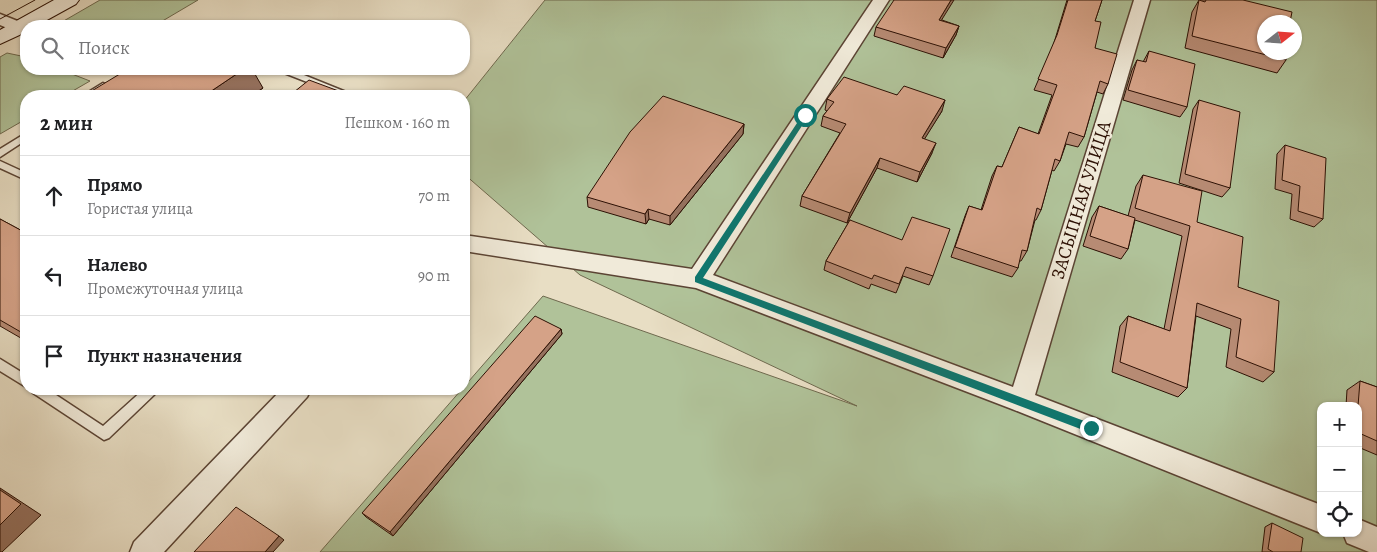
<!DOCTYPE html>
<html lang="ru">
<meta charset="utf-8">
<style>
body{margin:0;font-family:Alegreya,serif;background:#f2f2f2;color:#202124}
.controls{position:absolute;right:15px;bottom:15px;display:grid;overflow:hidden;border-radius:10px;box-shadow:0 1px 4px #0004}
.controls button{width:45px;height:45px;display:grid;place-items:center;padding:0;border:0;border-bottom:1px solid #e0e0e0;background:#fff;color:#202124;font:25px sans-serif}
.compass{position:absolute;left:1257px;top:15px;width:45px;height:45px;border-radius:50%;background:#fff;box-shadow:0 1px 4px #0004;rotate:73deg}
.stop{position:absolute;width:15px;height:15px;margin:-11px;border:4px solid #0f766e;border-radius:50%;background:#fff}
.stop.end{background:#0f766e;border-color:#fff;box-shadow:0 1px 5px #0008}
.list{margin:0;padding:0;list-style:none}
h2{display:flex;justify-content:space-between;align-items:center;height:65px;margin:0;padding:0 20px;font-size:21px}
h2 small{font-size:16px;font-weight:400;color:#757577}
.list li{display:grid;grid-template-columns:32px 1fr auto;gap:15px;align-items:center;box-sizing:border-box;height:80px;padding:0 20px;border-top:1px solid #e0e0e0}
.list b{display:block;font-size:19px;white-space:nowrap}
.list p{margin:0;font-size:16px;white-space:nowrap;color:#757577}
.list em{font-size:16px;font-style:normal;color:#757577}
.icon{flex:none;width:28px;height:28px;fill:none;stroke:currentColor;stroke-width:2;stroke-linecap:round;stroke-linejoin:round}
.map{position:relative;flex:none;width:1377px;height:552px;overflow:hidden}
.search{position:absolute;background:#fff;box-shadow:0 1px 4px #0004;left:20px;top:20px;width:450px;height:55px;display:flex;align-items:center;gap:12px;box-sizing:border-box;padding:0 18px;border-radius:20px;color:#757577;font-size:19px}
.panel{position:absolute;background:#fff;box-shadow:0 1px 4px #0004;left:20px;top:90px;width:450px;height:305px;border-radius:20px}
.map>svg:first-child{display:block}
</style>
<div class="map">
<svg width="1377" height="552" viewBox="0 0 1377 552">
<rect width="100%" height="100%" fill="#e8dec4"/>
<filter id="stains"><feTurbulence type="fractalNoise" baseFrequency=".004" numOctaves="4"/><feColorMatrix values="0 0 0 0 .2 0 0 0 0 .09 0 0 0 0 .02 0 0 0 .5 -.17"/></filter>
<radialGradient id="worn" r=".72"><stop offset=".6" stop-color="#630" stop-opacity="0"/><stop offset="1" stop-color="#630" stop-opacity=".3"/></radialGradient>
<path fill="#b0c299" stroke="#6e694e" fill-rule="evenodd" d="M100,0h98l-44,26h-99z
M545,0h832v552h-1057l223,-256 314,110 -277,-131 -116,-101v-73zM1264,22h30v30h-30zM1321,406h37v127h-37z
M7,53l19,4v12h33l31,12 -26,15h-38v23l-26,15v-77z"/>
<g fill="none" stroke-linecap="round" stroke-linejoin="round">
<g stroke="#5b4434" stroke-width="3">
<path id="service" d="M109,69h11l6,4 -4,3z
M278,69h11l67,27h-13l-64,-25z
M103,83l5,3 -2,2 -13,8h-11z
M26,133v7l-26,17v-8z
M0,161l26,12v7l-26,-12z
M0,359l26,16v12l-26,-16z
M31,389h16l56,37 41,-37h14l-2,4 -47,45 -5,2 -71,-47z"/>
</g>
<g stroke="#5b4434" stroke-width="3">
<path id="minor" d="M873,0h16l-176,275 300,112 121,-387h16l-115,395 286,110v28l-309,-124 -316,-121 -232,-37v-16l228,34z
M0,14l25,10 1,6 -7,3 -19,-8z
M282,389h29l-4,8 -143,155h-34l4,-10z
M1358,519l19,8v25h-8l-22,-9 -4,-10h15z"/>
</g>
<g stroke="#2c1004" stroke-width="2">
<path id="secondary" d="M54,0h25l-3,4 -40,22h-10v6l-26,12v-14z"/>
</g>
<use href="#service" fill="#f0ead9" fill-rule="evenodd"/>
<use href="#minor" fill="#f0ead9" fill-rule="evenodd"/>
<use href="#secondary" fill="#f0ead9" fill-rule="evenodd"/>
<path stroke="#2c1004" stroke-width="1" d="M0,19l35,-19"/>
</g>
<path fill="#b78b74" stroke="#2c1004" d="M1067,0h35l-7,21v27l13,36 -5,10 -6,-2 -13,45 -6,10 -12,-3 -6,17 -6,10 -2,-1 -11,40 -5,10h-1l-8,31 -6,10h-2l-1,7 -6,9 -61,-20 14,-41 4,-10 12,4 11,-34 5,-10 5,1 17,-40 19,7 14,-39 -18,-5 19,-44z
M1199,0h44l43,60 -9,13 -92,-25 7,-36z
M942,20l17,6 -3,9 -13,23 -69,-22 2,-9z
M1149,51l38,56 -7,10 -57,-17 9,-30 5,-10 6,2z
M263,88l-12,8h-158l-3,-4z
M897,95l45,16 -18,28 8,14 -15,29 -40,-14 -30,55 -47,-17 2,-10 38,-63 -19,-7 2,-10 4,-5 -2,-1 2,-11z
M1199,100l31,88 -8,9 -43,-14 14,-74z
M744,124l-1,10 -73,91 -21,-6 -3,5 -58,-17 -1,-10z
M1285,145l38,74 -9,8 -24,-8 2,-25 -17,-5 2,-35z
M1143,175l54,47 41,65 36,85 -11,10 -37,-15 5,-38 -35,-13 -9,72 -9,9 -66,-25 8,-46 8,-10 36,13 18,-93 -47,-16 -7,29 -7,10 -38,-13 9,-29 7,-11 29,10 8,-30z
M0,219l26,14v108l-26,-15z
M850,220l83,56 -4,9 -26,-9 -7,17 -25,-9 -2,5 -45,-19 2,-9z
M561,329l1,5 -169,202 -27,-19 -4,-4z
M1360,381l17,6v68l-19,-8v-41h-12l1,-16z
M1272,523l29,29h-39l3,-25z"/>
<path fill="#95715e" stroke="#2c1004" d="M951,0h3l-18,29 3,-9z
M959,26l-3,9 -13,23 3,-10z
M244,69h8l11,19 -12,8h-47z
M945,100l-3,11 -23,37 3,-10z
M744,124l-1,10 -73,91v-9z
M936,143l-4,10 -15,29 3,-10z
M880,158l-3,10 -30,55 3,-10z
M648,209l1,10 -3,5 -1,-10z
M561,329l1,5 -169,202 -3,-4z
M0,488l41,27 -39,37h-2z
M279,536l5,4 -11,12h-8z"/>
<path fill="#d5a287" stroke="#2c1004" d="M894,0h57l-12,20 20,6 -13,22 -70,-21z
M1068,0h34l-7,21 6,1 -6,26 22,6 -9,30 -8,-3 -16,56 -15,-5 -9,29 -5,-2 -14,51 -4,-2 -10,43 -5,-1 -4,18 -63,-21 14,-41 13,4 15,-44 5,1 17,-40 20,7 18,-49 -19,-6 19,-44z
M1199,0l6,2 1,-2h37l49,12 -2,10h-26v30h23l-1,8 -94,-24z
M1149,51l46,13 -8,43 -59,-17 9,-30 9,2z
M128,69h116l-40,27h-106l-8,-4z
M844,77l53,18 7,-9 41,14 -23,38 14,5 -16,29 -40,-14 -30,55 -48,-17 44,-72 -23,-8 11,-14 -7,-3z
M309,80l43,16h-63z
M663,96l81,28 -74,92 -22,-7 -3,5 -58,-17 43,-65z
M1199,100l41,12 -10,76 -45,-14z
M1285,145l41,13 -3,61 -25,-8 2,-25 -18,-6z
M1143,175l59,16 -5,31 46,15 -5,50 41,14 -5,71 -38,-15 5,-38 -44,-16 -10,85 -67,-26 8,-46 42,15 20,-105 -55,-18z
M1099,206l36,12 -7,31 -38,-13z
M912,217l38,12 -17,47 -27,-9 -7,17 -25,-9 -2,4 -46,-18 24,-41 52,20z
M0,219l26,14v102l-26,-15z
M535,316l26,13 -171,203 -28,-19z
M1360,381l17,6v54l-18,-8v-10h-1v-17z
M0,490l21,14 -21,21z
M236,507l43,29 -14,16h-71z
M1272,523l31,15 -2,14h-28l-5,-3z"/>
<path fill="#0f766e" d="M803,114l6,1 -106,163 392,147v7l-4,1 -396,-151v-5z"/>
<g text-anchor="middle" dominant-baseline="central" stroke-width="4.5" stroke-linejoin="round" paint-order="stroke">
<g font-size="19" fill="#2c1004" stroke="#f0ead9">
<text transform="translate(1081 200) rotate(-73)">ЗАСЫПНАЯ УЛИЦА</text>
</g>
</g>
<rect width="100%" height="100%" filter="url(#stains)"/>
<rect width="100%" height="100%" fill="url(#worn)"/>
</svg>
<div class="controls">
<button>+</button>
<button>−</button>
<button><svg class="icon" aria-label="locate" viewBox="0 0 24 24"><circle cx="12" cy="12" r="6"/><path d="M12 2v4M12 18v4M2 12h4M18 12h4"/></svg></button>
</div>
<svg class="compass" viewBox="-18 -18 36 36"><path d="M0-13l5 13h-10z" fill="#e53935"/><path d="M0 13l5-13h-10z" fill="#757577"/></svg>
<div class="stop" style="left:805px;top:115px"></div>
<div class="stop end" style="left:1091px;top:428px"></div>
<div class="search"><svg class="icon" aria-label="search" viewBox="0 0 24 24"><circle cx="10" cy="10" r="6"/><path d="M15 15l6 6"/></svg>Поиск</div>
<section class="panel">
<h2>2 мин<small>Пешком · 160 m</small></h2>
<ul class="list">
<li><svg class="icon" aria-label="ahead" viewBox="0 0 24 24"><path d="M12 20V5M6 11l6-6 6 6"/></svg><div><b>Прямо</b><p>Гористая улица</p></div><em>70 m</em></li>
<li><svg class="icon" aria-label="left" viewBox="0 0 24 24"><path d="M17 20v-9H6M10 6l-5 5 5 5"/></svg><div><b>Налево</b><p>Промежуточная улица</p></div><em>90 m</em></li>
<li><svg class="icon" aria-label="arrive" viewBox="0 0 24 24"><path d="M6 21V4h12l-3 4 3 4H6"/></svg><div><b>Пункт назначения</b></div></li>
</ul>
</section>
</div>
